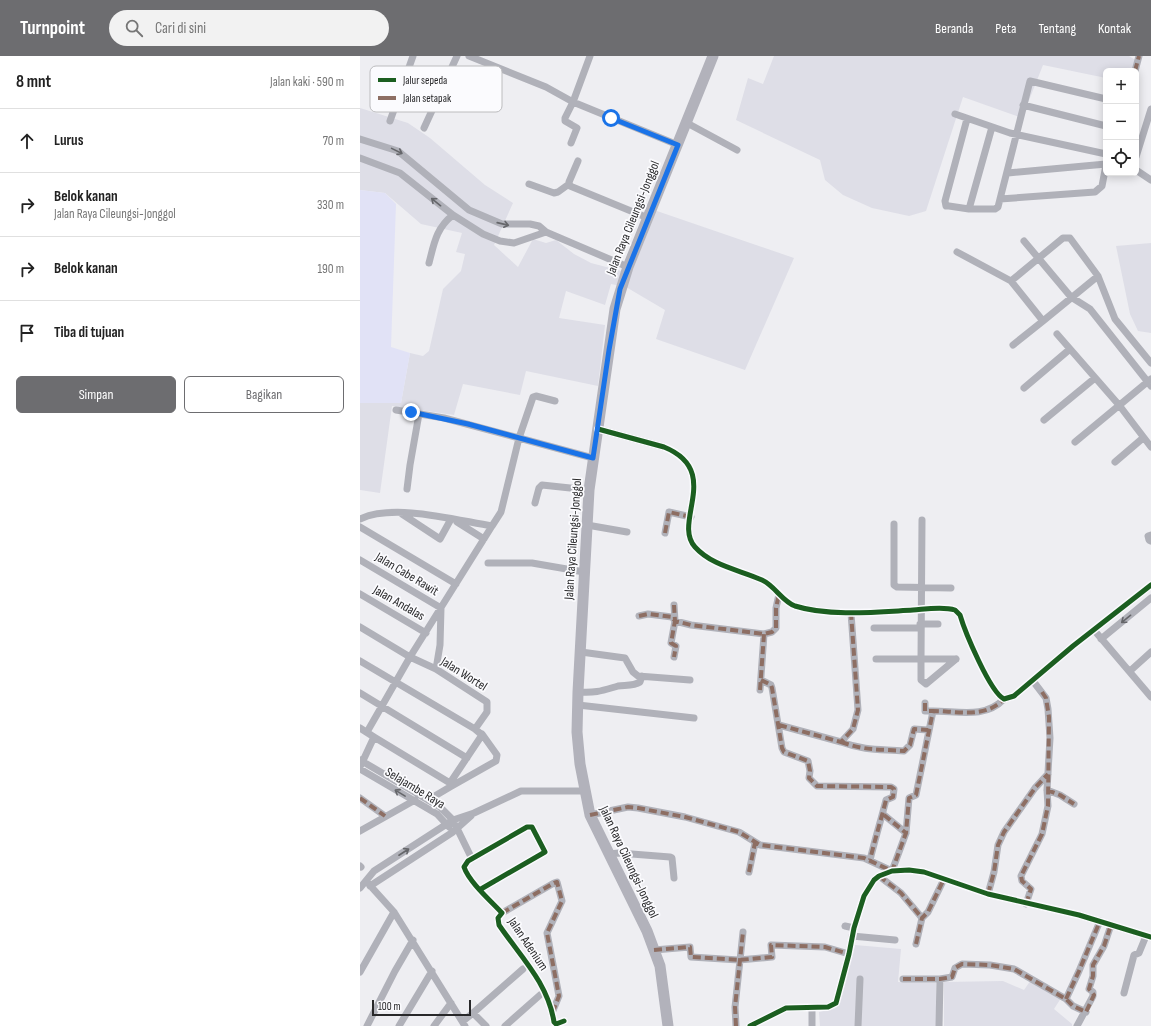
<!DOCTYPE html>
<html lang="id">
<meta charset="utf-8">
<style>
body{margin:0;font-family:"Sofia Sans Condensed",sans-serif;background:#f2f2f2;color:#222}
.controls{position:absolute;right:12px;top:12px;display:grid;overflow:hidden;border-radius:6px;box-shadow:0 2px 10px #0003}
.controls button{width:36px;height:36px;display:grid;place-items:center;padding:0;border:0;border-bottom:1px solid #e0e0e0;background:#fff;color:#222;font:20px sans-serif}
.scale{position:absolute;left:12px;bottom:10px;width:99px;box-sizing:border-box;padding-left:4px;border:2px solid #28282a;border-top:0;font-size:11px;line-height:14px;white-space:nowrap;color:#28282a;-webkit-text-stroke:3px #fbfbfe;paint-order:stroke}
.stop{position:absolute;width:12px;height:12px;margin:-9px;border:3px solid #1a73e8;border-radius:50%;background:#fff}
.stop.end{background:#1a73e8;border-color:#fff;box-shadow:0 1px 4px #0008}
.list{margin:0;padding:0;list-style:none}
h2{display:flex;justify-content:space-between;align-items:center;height:52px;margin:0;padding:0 16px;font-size:17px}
h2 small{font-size:13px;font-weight:400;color:#767676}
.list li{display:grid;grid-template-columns:26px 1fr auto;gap:12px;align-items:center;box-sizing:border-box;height:64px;padding:0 16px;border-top:1px solid #e0e0e0}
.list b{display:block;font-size:15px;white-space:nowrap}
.list p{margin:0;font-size:13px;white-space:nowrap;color:#767676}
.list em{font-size:13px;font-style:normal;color:#767676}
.actions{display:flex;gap:8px;padding:12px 16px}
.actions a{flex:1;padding:9px 0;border:1px solid #6d6d70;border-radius:6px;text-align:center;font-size:14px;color:#6d6d70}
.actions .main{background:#6d6d70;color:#fff}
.icon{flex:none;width:22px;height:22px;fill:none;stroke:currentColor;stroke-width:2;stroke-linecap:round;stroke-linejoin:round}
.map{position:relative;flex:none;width:791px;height:970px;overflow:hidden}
header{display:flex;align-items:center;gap:24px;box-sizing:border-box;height:56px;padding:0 20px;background:#6d6d70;color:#fff}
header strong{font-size:19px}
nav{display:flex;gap:22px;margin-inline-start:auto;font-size:14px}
.search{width:280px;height:36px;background:#f2f2f2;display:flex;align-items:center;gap:10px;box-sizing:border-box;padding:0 14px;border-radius:22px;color:#767676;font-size:15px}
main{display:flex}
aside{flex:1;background:#fff}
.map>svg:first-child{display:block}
</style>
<header>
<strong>Turnpoint</strong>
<div class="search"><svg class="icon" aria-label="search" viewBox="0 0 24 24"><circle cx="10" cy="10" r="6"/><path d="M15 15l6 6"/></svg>Cari di sini</div>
<nav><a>Beranda</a><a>Peta</a><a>Tentang</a><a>Kontak</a></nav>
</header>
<main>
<aside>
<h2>8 mnt<small>Jalan kaki · 590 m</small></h2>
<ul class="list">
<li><svg class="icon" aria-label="ahead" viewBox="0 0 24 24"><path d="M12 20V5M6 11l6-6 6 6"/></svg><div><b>Lurus</b></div><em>70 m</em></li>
<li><svg class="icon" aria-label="right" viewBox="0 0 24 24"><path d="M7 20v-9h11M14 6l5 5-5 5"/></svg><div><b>Belok kanan</b><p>Jalan Raya Cileungsi-Jonggol</p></div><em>330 m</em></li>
<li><svg class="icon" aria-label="right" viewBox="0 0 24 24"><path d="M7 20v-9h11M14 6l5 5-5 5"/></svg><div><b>Belok kanan</b></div><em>190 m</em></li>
<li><svg class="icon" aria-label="arrive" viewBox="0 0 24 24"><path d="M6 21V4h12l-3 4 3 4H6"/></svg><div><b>Tiba di tujuan</b></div></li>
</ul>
<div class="actions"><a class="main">Simpan</a><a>Bagikan</a></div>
</aside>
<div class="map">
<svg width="791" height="970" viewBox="0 0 791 970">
<rect width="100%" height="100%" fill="#eeeef2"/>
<path fill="#dedee7" d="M414,0h355l11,7 -4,8h-30v7l-63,-13 -21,53 -59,-21 -37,114 -17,5 -37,-8 -29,-13 -18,-15 -5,-20 -84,-40 12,-42 15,6z
M0,52l48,15 22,15 55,47 28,18 -19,42 24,22 15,-28 13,4 10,-3 18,14 17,9 38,10 25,-63 140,48 -49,112 -89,-31 9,-29 -39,-23 -15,-3 -6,21 -39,-14 -7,27 46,7 -7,61 -72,-15 -6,24 -57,-11 -9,31 -62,-9 -12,87 -20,-3v-87h41l9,-50 13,3 6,-5 14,-62 18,-18 4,-17 -9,-2 6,-19 -41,-9 -36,-31 -25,-3z
M791,187v90l-13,-2 -8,-17 -14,-68z
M495,889l46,4 -3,33 38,1v43h-116l-1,-14 17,-4 6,-13z
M673,921l30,18 -9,14 18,15v2h-128v-44l59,-1 21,9z"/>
<path fill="#e1e2f6" d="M0,134l25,3 11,11 -5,143 19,6 -9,50h-41z"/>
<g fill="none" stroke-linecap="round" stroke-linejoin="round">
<path stroke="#b0b1b9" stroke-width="7" d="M109,0l77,31 27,15 105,43
M775,15l4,-15
M663,49l83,21
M595,58l55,19 96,21
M607,63l-22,82 1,5h3l20,3h26l3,-2 2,-8 95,-7 7,-6 4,-21
M30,65l23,-65
M327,67l50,27
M64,72l33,-72
M0,83l38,12 71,59 33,14h28l9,2 7,6 82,35
M211,87l6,-15 -12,-7v-3l8,-16 17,-46
M776,101l15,-48
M0,102l40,15 53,42 30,19 17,7 14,2 32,-11
M218,105l-9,21 1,4 78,32
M776,114l15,10
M648,117l98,-9
M169,128l25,9 4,-1 11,-8
M640,143l30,-118 76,18
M609,153l23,-82
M664,185l47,56 19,12 61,77
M597,196l54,29 52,-43h7l28,38 17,43 36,44
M69,207c5,-19 7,-35 24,-48
M651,225l32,40 55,-45
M697,278l62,71 32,42
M653,289l30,-24
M664,332l46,-39
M36,354l48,8 75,20 14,-41 3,-1 19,5
M684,364l51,-42
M238,373l66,18c59,24 8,75 31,100 17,19 45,23 67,33 13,6 20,21 33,26 35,11 82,6 118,4 13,-1 30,-4 42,0l5,5c5,17 30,77 44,84l10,-3 59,-50 78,-61
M715,386l76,-63
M755,406l28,-24
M47,433l3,-24 9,-51
M175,447l4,-15 3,-3 47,5
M42,458l38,25 11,-20
M0,463c34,-16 95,1 132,7l9,-14 18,-74 74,20
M562,464l-1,139h35
M97,466l27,17
M534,468v61l3,2 54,1
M227,469l40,7
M0,471l96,57
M305,477l4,-21 22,5
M791,479l-3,1 1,4 2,1
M0,504l81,48 -1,37 -4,24
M128,507h44l52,9
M0,538l66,39
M314,549l1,16 16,4 73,9 8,-2 4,-4v-20l3,-14
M279,560l9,-2 24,3 3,4 -4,22 5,3 -2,11
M560,568h18
M0,571l50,30 26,12 51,33v10l-12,17 7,6 -32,48v4l-22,13
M514,572h46
M734,574l57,67
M741,583l50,-41
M221,596l44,6 8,14 5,4 52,4
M516,603h45v21l5,4 30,-25
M0,605l115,68
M770,615l21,-19
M401,624l10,5 1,3 10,60 2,4 24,9 2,10 -1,7 8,8 74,1 3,2 -1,8 -7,3c-5,20 -11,39 -16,60
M400,634l4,-56
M218,636c19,1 23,-1 40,-6 8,-1 16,0 22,-4l2,-6
M0,637l107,65
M565,647v8h8
M218,649l116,13
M419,669l62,17 12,-13 5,-19 -7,-97
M0,672l14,9 -13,28
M7,676l43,-75 82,-131
M14,681l76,46
M481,686c25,9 38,7 63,9l6,-6 4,-16 14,1
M0,704l80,47 13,13 19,39
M0,713l77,45 12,13
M90,731l46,-26 1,-6 -15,-21
M687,734l13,5 14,9
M0,742l25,18
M230,759l38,-8 10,1 47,9 54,15 21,13 104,13 28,13
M524,759l22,18
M0,775l55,-31
M249,798l10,-1 51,4 2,1 2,20
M0,810l1,1
M532,815l14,-38 3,-35 7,-3 17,-84c25,0 52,8 71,-12
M389,816l6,-29
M519,820l22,17 21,25
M6,825l28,31 71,114
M10,830l83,-54 18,-16
M0,832l14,-17 79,-51 21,-7 47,-22h63
M121,833l64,-37 -13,-25h-5l-59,34 -4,6c5,15 27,34 38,46l-4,5 1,7c21,31 49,58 55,97l2,2 8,-3
M628,838l6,-22 4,-27 6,-13 31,-44 13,-14
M666,848l5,-15 -9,-8 -1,-5 21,-42 6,-28 -1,-16 3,-52 -2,-29 -2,-11 -13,-17
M142,857l52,-30 3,-1 5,19 -15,32 12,63 -7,17
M485,870l9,2
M492,880l43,4
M556,888l6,-26 6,-6 16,-33
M294,894l36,-3 1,10 48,3 33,-3 -1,-12 54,2 24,7
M0,916l34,-60
M543,923h37l12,-2 3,-9 7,-4 28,1 24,4 52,30 7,7 13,6
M764,937l10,-38 5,-2 7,-17
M706,943l13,-28 21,-50
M452,953v17
M113,957l50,-44
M103,965l10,-8 13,13
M7,970l28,-55 18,-31
M39,970l33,-55
M74,970l17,-23
M145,970l35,-31
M376,970l-1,-19 8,-75
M390,970l36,-18 42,-1 8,-4 13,-49 5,-26 10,-32 10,-16 5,-4 13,-5 17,-1 15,2 64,22 91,21 72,22
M498,970l2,-47
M579,970l1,-47
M717,970l16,-30v-4l-4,-3 4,-13v-11l11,-19 7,-21"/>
<path stroke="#b2b2bb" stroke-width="11" d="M308,970l-8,-60 -13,-35 -57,-116 -10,-51 -3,-32 1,-40 11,-202 26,-181 13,-42 85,-211"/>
<path stroke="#8d6e63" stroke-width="4" stroke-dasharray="8 4" stroke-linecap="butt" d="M775,15l4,-15
M305,477l4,-21 22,5
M314,549l1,16 16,4 73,9 8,-2 4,-4v-20l3,-14
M279,560l9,-2 24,3 3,4 -4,22 5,3 -2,11
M401,624l10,5 1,3 10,60 2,4 24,9 2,10 -1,7 8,8 74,1 3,2 -1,8 -7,3c-5,20 -11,39 -16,60
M400,634l4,-56
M565,647v8h8
M419,669l62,17 12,-13 5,-19 -7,-97
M481,686c25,9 38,7 63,9l6,-6 4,-16 14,1
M687,734l13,5 14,9
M0,742l25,18
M230,759l38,-8 10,1 47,9 54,15 21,13 104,13 28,13 14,-38 3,-35 7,-3 17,-84c25,0 52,8 71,-12
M524,759l22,18
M389,816l6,-29
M519,820l22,17 21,25
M628,838l6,-22 4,-27 6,-13 31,-44 13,-14
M666,848l5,-15 -9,-8 -1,-5 21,-42 6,-28 1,-89 -3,-19 -6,-9
M142,857l52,-30 3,-1 5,19 -15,32 12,63 -7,18
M556,888l6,-26 6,-6 16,-33
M294,894l36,-3 1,10 48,3 33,-3 -1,-12 54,2 24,7
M543,923h37l12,-2 3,-9 7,-4 28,1 24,4 52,30 7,7 13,6 8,-17 -5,-6 4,-13v-11l11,-19 7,-21
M706,943l13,-28 21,-50
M376,970l-1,-19 8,-75"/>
<g stroke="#fbfbfe" stroke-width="8">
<path id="cycleway" d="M238,373l66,18c59,24 8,75 31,100 17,19 45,23 67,33 13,6 20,21 33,26 35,11 82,6 118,4 13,-1 30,-4 42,0l5,5c5,17 30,77 44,84l10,-3 59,-50 78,-61
M121,833l64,-37 -13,-25h-5l-59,34 -4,6c5,15 27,34 38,46l-4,5 1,7c21,31 49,58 55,97l2,2 8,-3
M390,970l36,-18 42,-1 8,-4 13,-49 5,-26 10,-32 10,-16 5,-4 13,-5 17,-1 15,2 64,22 91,21 72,22"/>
</g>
<use href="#cycleway" stroke="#1b5e20" stroke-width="5"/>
</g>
<defs><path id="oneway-shaft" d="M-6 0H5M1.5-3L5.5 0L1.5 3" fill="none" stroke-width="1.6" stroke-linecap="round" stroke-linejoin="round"/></defs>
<g stroke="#65666a">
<use href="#oneway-shaft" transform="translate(37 95) rotate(26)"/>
<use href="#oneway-shaft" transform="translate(76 146) rotate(-141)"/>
<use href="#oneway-shaft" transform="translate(143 168) rotate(13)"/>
<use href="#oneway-shaft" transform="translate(766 563) rotate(141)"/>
<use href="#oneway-shaft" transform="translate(40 737) rotate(-149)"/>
<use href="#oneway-shaft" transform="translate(44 796) rotate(-33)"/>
</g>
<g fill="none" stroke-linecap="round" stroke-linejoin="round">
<path stroke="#1a73e8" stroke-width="5" d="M51,356l57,12 125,34 16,-108 11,-61 58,-144 -67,-27"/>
</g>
<g text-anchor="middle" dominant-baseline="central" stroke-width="3.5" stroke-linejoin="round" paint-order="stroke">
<g font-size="13" fill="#28282a" stroke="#fbfbfe">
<text transform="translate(273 162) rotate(-68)">Jalan Raya Cileungsi-Jonggol</text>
<text transform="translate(213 483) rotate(-86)">Jalan Raya Cileungsi-Jonggol</text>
<text transform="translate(47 518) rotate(31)">Jalan Cabe Rawit</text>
<text transform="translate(39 547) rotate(30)">Jalan Andalas</text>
<text transform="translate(104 618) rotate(32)">Jalan Wortel</text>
<text transform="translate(55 732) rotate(31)">Selajambe Raya</text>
<text transform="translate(269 806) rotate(65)">Jalan Raya Cileungsi-Jonggol</text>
<text transform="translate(168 888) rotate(56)">Jalan Adenium</text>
</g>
</g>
<rect x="10" y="10" width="132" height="46" rx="6" fill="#fbfbfe" stroke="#bcbcbe" stroke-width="1"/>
<rect x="18" y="22" width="18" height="4" fill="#1b5e20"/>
<rect x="18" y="40" width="18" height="4" fill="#8d6e63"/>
<g font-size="11" fill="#28282a">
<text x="43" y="28">Jalur sepeda</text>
<text x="43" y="46">Jalan setapak</text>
</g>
</svg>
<div class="controls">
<button>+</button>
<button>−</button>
<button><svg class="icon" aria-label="locate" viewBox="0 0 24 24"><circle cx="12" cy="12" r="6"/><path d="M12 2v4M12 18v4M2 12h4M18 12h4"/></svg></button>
</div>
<div class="scale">100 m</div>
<div class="stop" style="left:251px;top:62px"></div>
<div class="stop end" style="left:51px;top:356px"></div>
</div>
</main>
